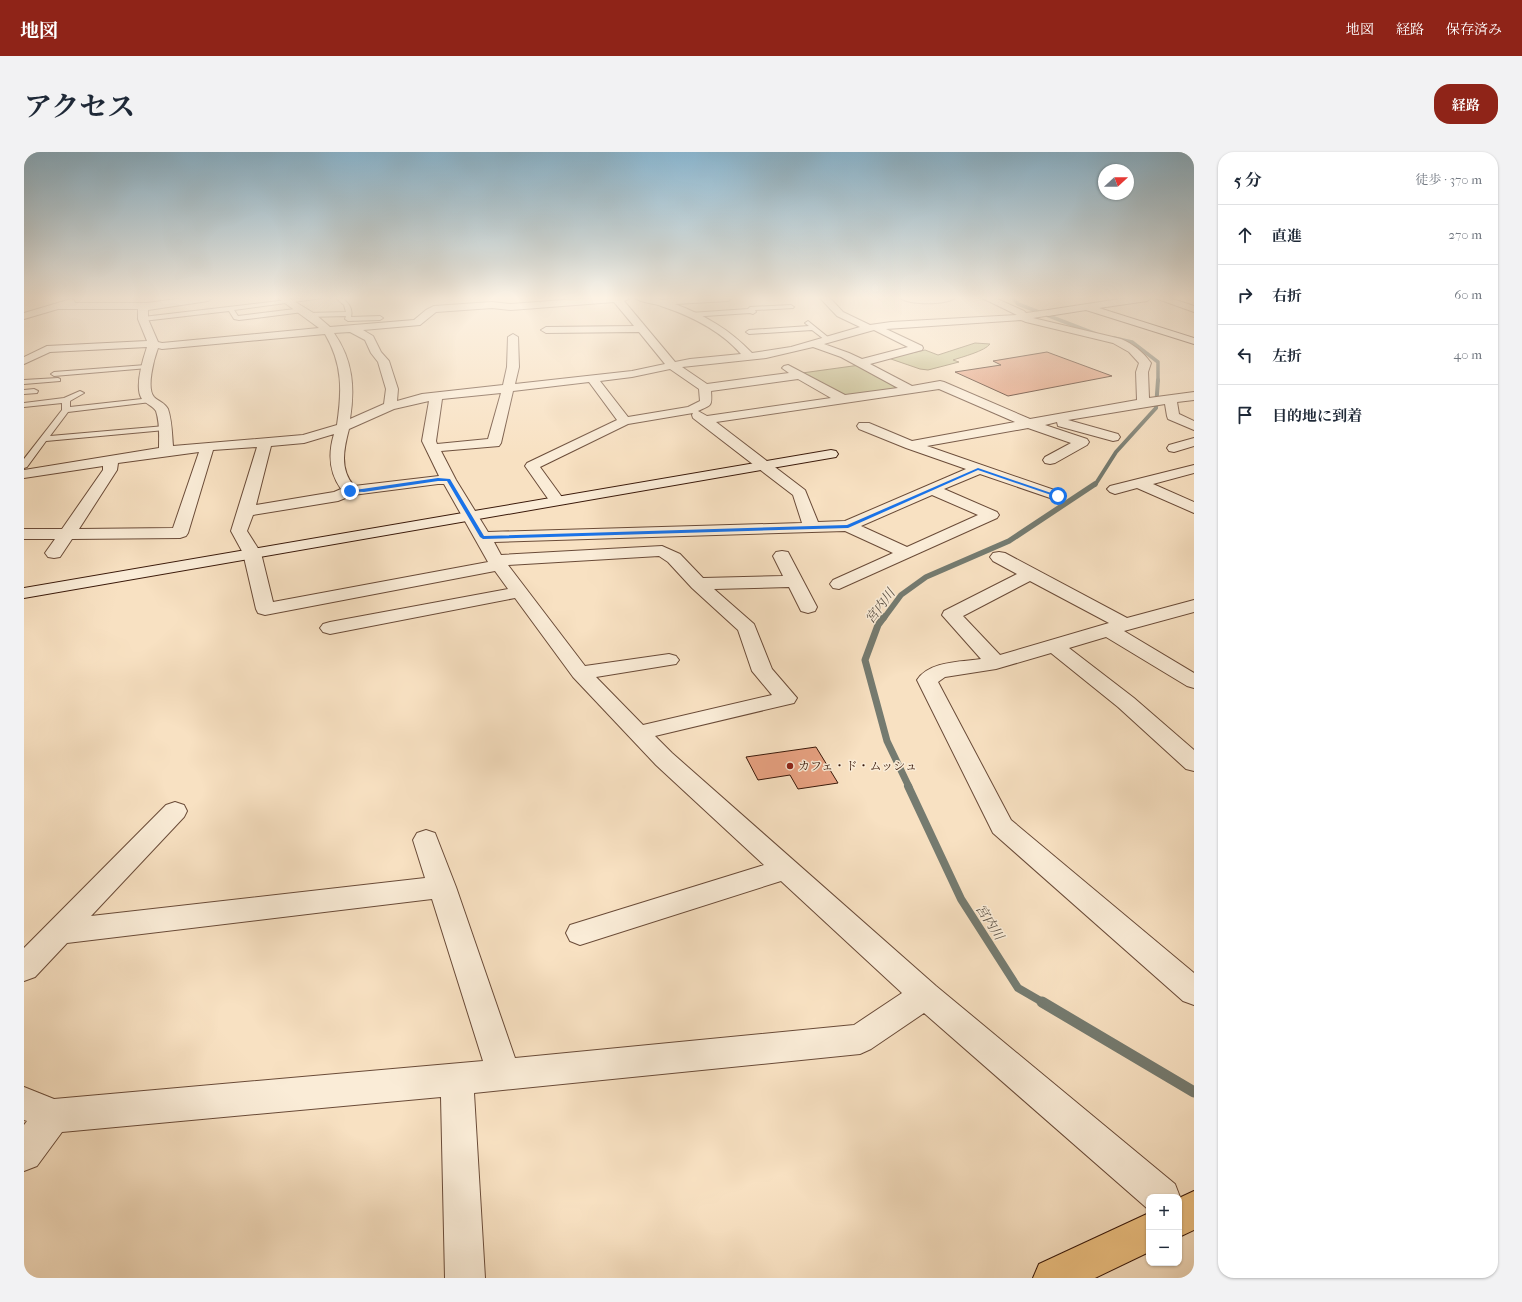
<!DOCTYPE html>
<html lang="ja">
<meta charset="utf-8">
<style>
body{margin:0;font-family:"IM FELL French Canon","Noto Serif JP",serif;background:#f2f2f3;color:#1f2937}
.controls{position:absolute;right:12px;bottom:12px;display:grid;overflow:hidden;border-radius:8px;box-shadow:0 1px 3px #0004}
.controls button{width:36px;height:36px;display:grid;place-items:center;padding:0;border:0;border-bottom:1px solid #e0e1e3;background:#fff;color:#1f2937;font:20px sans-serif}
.compass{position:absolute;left:1074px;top:12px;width:36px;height:36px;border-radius:50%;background:#fff;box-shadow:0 1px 3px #0004;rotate:69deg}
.stop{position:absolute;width:12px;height:12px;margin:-9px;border:3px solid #1a73e8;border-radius:50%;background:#fff}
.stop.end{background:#1a73e8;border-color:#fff;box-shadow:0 1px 4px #0008}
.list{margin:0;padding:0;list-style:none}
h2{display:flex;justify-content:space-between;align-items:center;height:52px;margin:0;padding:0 16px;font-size:17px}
h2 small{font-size:13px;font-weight:400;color:#747a83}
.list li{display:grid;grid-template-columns:26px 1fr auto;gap:12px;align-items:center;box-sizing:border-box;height:60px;padding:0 16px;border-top:1px solid #e0e1e3}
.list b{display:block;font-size:15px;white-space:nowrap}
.list em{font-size:13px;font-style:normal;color:#747a83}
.icon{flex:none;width:22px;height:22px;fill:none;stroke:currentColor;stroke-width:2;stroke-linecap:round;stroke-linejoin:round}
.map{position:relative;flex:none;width:1170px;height:1126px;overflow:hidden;border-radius:16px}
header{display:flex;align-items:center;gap:24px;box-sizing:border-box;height:56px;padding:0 20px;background:#8f2418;color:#fff}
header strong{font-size:19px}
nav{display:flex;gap:22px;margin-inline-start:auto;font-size:14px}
.intro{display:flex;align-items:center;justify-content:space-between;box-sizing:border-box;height:96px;padding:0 24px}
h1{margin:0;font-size:28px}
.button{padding:10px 18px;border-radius:16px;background:#8f2418;color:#fff;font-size:14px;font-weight:700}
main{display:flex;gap:24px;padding:0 24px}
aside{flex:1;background:#fff;border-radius:16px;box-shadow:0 1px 3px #0004}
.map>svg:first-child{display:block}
</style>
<header>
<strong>地図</strong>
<nav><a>地図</a><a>経路</a><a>保存済み</a></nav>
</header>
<div class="intro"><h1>アクセス</h1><a class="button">経路</a></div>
<main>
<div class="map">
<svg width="1170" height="1126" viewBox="0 0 1170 1126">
<rect width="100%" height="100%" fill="#f8e1c2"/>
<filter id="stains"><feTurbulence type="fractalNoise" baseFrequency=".005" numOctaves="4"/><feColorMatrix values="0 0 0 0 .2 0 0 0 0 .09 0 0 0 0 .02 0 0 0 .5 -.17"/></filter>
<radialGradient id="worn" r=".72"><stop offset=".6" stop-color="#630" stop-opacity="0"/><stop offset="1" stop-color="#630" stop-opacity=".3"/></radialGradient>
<path fill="#c5c08e" stroke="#806c4c" d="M951,191l15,1c-5,7 -28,13 -37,16l6,2 -31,8 -8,-1 -32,-11 37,-8 13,5z
M836,213l40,22 -1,3 -47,7 -12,-2 -38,-22z"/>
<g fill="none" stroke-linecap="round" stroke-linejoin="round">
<path stroke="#757b70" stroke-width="3.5" d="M989,146l5,6 78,30
M1090,186l18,4 26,20v19"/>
<path stroke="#757b70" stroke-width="4" d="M1071,333l21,-33 40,-44 2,-28"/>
<path stroke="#757b70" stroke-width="5.5" d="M860,466l17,-23 25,-18 83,-36 86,-57"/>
<path stroke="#757b70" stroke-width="7" d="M860,465l-6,8 -13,35 22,81 22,46"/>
<path stroke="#757b70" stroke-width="8" d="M884,634l53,113 57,89 26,15"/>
<path stroke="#757b70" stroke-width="11" d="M1018,850l152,90"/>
</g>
<path fill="#e7a181" stroke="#3a190a" d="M1023,200l65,24 -104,20 -53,-24 46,-7 -8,-4z
M792,595l22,36 -40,6 -8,-14 -32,5 -12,-23z"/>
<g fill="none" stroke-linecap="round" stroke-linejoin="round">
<g stroke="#6a4b38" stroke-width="2">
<path id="lane" d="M280,146h19l-89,12 4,6 65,-8 3,2 -3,2 -64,8 -5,-1 -5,-8 -86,10 -3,-2 3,-2z
M312,146h6c7,5 11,11 9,19l29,-1 3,2 -3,2 -32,1 -3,-2 1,-3 -38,1 -3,-2 3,-2 38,-1 -2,-7z
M767,153l3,2 -1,1 -38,2 1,2 -3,2 -3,-1 -60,4 -3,-2 3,-2 58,-4 2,-2z
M784,169l21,17v2h-4l-13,-10 -63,4 -3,-2 3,-2 60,-4 -4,-3z
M122,213l3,2 -1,1 -94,8 -3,-2 3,-2z
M34,226l2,1v2l-36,3v-4z
M10,237l4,2 -1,2 -13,1v-4z
M56,239l4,2 -14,8v6l81,-9 4,2 -4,2 -83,10 -18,24 115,-10 4,2 -4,2 -119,11 -19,26 -3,1v-9l38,-49v-7l-38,4v-4l40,-5z"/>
</g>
<g stroke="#6a4b38" stroke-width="2">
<path id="street" d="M160,146h28l-4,3 -60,9v9l10,23 4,1 157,-15 -41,-30h11l26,16 15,13 84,-7 12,-10 8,-4 58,-4 19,2 79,-6h40l-6,3 51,61 15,-3 51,-5c-21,-24 -50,-38 -80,-48 -7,-3 -20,-3 -26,-8h20l7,2 16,-2h54l-4,3 -53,3c31,12 54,25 77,49l39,-6 69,-20 -23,-11 -17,-18h10l13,14 27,13 21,-3 126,-7 -35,-17h13l29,13 2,2 22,-3 5,3 -2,2 -18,3 88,21c12,5 22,13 30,24l-3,9 1,26 45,-6v8l-17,2 2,12 15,7v9l-26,-11 -1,-3 -2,-12 -97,16 50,14 2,3 -2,3 -5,1 -55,-15 -1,-4 -12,3 42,14 2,3 -2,3 -32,18 -5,1 -5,-1 -2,-3 2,-3 26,-14 -43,-15 -101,18 136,47 3,3 -3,3 -5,2 -5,-2 -73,-25 -36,15 53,23 2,3 -2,3 -158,71 -6,-1 -3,-4 3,-4 60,-27 -48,-22 -351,11 7,13 161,-9 18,8 23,24 80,-2 -10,-20 3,-4 6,-1 6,1 29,55 -2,4 -7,2 -7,-2 -12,-24 -75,2 40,35 18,45 25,29 -3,5 -139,33 17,17 264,233 239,198 5,13 -1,3v-3h-30v13l-225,-197 -53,36 -11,5 -386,39 11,185h-40l-4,-181 -379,35 -25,34 -13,5v-46l3,-4 -3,-1v-33l30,12 429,-38 -51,-162 -365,44 -32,34 -11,4v-33l142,-143 9,-3 9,3 3,6 -3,6 -93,99 334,-38 -12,-38 4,-7 9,-3 9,3 21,54 59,171 339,-33 48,-32 -121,-112 -201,64 -10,-4 -4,-8 4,-8 194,-60 -108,-100 -83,-88 -58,-79 -185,36 -7,-2 -3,-4 3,-4 7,-2 178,-33 -13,-18 -230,44 -7,-2 -2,-4 -13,-56 -12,-22 26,-84 -44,3 -25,83 -2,3 -6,2 -108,1 -12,18 -6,1 -6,-1 -3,-4 10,-14h-31v-10h38l41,-59v-4l-79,12v-8l135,-22c0,-12 1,-25 -3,-37 -3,-5 -10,-7 -14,-12 -8,-11 1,-40 5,-52l-97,5 -26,12v-7l23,-11 100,-5 -9,-22v-10h-80l-34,10v-6l47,-14 3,1 1,3h72zM590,150l20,24 -88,1 -5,3 5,3 93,-1 26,32 -33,7 -117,13 4,-17 -1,-30 -5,-3 -5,3 -1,30 -4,18 -81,9 -25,7 1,-12 -9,-28 -8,-9 -8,-16 -10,-6 57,-5 16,-13 56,-4 19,2zM997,168l5,2 87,21 16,9 10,11 -3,9 1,28 -107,19 -86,-37 -4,-1 -28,5 -42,-22 52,-14 1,-2 -1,-2 -36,-17zM850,178l34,17 -46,12 -13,-6 -25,-9zM326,180l15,8 6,13 7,9 8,27 -2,15 -34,15c5,-31 3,-59 -16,-86zM301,182c18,31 17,57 12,91l-34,10 -130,11c-1,-12 -1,-25 -5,-37 -3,-6 -10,-8 -14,-12 -8,-9 0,-38 4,-49l4,1zM789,195l28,10 57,31 -53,7 -57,-30 -4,1 -2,2 7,5 -82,11 -25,-17 84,-9zM646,217l29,20 1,12 -12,6 -60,10 -28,-36 32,-4zM774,227l33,19 -124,18 -9,-5c14,-6 14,-5 13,-20zM565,230l28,38 -90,43 -2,3 26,37 5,2 5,-2 3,-3 -24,-33 88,-43 65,-11 -1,2 1,3 100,77 9,28 -314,9 -32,-52 -15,-29 58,-5 2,-3 12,-52zM915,237l76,33 -103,19 -43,-18h-10l-2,3 2,3 47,19 60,21 -121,52 -27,1 -13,-32 -89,-68zM477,241l-13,46 -51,5 -1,-3 6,-42zM405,249l-7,40 17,35 -85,10c-15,-17 -10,-38 -5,-57l45,-20zM310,282c-6,20 -5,38 7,55l-7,3 -78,13 15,-59 33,-3zM175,300l-26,76 -94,1 38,-59 1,-7zM414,332h6l44,78 -215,40 -12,-49 -14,-22 6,-16 85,-14 15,-6zM908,343l46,20 -71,32 -46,-21zM635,404l9,6 24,26 46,42 14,41 20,24 -129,30 -47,-48 80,-13 3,-4 -3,-4 -7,-2 -84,12 -77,-101z
M876,146h55c-9,7 -46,7 -55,0z
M1131,146h15l24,8v6z
M1170,286v8l-20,6 -5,-1 -2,-3 2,-3z
M1170,313v8l-41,11 41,18v11l-57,-25 -22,6 -5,-2 -3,-3 3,-3z
M975,400l6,1 122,65 67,-18v12l-70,19 70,42v15l-7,-2 -81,-49 -37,11 65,50 60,52v21l-8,-2 -68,-62 -67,-54 -55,16 -51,8 -7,5 73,138 183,153v32l-11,-4 -190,-168 -76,-153c12,-19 44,-18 64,-21l-39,-44 2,-4 73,-37 -24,-13 -3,-4 3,-4zM1006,429l79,42 -109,32 -37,-39z"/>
</g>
<g stroke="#3a190a" stroke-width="2">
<path id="secondary" d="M1102,146h25l-4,3 -48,7 95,30v6l-108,-34 -38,6 -5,-3 5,-3z
M807,298l5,1 2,3 -2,3 -812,141v-10z"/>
</g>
<g stroke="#3a190a" stroke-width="2">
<path id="primary" d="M1170,1039v39l-15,7v-39z
M1125,1061v39l-54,26h-62l6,-14z"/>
</g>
<use href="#lane" fill="#faecd7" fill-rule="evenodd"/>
<use href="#street" fill="#faecd7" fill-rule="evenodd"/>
<use href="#secondary" fill="#faecd7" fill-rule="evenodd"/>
<use href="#primary" fill="#ecc081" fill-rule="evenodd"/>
</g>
<linearGradient id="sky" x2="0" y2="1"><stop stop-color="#8ab8d3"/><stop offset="0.48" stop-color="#fcf2e4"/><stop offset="1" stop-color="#fcf2e4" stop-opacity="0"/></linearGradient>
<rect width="1170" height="304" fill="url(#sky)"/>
<path fill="#1a73e8" d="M954,316l82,28 -3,1 -79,-27 -130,58 -365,11 -3,-2 -33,-56h-9l-74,11 -16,-1 90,-13 12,1 34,57 363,-11z"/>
<circle fill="#8f2418" stroke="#faecd7" stroke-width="1.5" cx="766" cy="614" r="4"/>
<g text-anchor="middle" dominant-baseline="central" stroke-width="3" stroke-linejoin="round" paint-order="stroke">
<g font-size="12" fill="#3a190a" stroke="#faecd7" text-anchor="start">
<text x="774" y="614">カフェ・ド・ムッシュ</text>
</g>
<g font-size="13" font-style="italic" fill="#5d5246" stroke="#faecd7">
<text transform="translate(856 454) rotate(-53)">宮内川</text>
<text transform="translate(966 770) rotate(57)">宮内川</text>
</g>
</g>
<rect width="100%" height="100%" filter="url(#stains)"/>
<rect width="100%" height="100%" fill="url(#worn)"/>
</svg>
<div class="controls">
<button>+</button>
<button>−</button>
</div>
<svg class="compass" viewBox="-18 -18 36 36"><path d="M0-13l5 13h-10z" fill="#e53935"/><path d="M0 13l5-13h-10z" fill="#747a83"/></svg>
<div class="stop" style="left:1034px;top:344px"></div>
<div class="stop end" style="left:326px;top:339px"></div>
</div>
<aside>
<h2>5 分<small>徒歩 · 370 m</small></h2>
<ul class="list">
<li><svg class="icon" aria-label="ahead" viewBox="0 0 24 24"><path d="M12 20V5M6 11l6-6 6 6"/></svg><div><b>直進</b></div><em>270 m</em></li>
<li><svg class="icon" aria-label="right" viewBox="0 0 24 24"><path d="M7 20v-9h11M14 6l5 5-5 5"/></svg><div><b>右折</b></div><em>60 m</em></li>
<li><svg class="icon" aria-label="left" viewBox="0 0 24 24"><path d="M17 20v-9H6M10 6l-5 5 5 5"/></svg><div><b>左折</b></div><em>40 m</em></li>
<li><svg class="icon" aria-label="arrive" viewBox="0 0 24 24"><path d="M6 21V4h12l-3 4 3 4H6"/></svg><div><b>目的地に到着</b></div></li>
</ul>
</aside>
</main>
